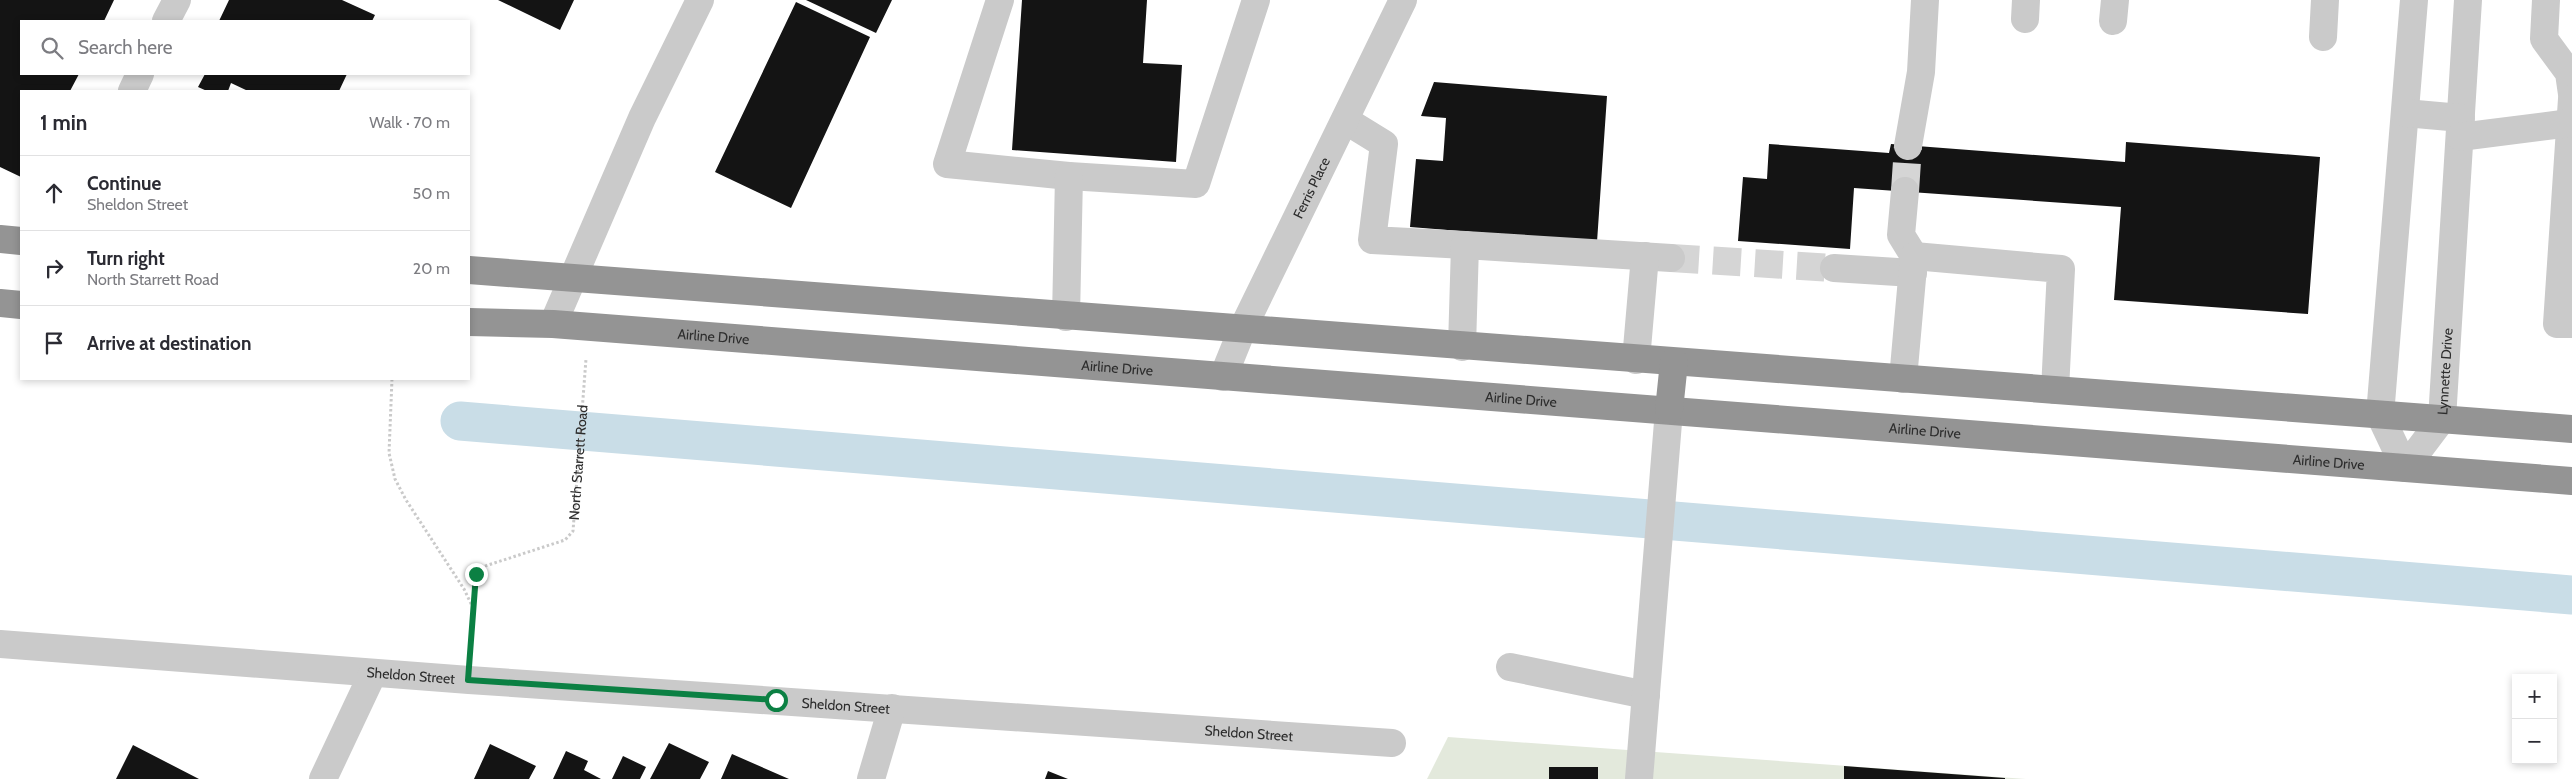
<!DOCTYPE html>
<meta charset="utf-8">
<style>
body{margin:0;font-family:Cabin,sans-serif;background:#f7f7f7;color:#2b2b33}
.controls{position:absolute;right:15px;bottom:15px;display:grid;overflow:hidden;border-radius:0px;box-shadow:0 2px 8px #0003}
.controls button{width:45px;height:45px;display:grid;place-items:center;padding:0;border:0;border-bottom:1px solid #e1e1e2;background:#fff;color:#2b2b33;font:25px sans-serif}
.stop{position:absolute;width:15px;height:15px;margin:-11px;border:4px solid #0b8043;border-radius:50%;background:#fff}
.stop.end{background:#0b8043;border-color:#fff;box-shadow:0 1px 5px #0008}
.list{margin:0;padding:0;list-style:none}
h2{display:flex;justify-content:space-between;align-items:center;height:65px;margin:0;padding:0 20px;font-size:21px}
h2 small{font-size:16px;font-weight:400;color:#7c7c81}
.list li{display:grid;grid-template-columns:32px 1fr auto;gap:15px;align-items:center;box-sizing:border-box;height:75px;padding:0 20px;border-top:1px solid #e1e1e2}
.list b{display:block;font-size:19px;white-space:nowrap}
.list p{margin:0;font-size:16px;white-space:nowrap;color:#7c7c81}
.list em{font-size:16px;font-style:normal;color:#7c7c81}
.icon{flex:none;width:28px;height:28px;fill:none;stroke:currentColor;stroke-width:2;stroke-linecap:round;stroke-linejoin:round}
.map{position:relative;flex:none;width:2572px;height:779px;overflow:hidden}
.search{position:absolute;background:#fff;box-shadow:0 2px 8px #0003;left:20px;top:20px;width:450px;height:55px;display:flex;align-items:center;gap:12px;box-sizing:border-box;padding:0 18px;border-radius:0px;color:#7c7c81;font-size:19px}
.panel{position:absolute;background:#fff;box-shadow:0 2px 8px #0003;left:20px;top:90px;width:450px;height:290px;border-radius:0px}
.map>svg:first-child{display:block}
</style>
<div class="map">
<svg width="2572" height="779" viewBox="0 0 2572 779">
<rect width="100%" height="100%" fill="#fff"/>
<path fill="#e3e9dc" d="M1448,737l578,42h-599z"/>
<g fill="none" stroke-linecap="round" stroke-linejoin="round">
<path stroke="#c9dde7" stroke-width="39" d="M460,421l2112,174"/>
</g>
<path fill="#141414" d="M0,0h114l-10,21h-83v53h58l-9,17h-49v86l-21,-10z
M229,0h113l33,15 -3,6h-153z
M498,0h76l-14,30z
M806,0h86l-16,33z
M1022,0h125l-4,63 39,2 -6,97 -164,-12z
M796,2l74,35 -79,171 -76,-36z
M205,74h142l-8,17h-91l-17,-8 -3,8h-21l-9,-4z
M1434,82l173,14 -10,146 -187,-15 6,-68 27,2 3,-43 -25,-2z
M2126,142l194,15 -12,157 -194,-14 7,-93 -267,-19 -4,61 -112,-8 5,-64 24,2 2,-35 120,9 2,-9 234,18z
M669,743l40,19 -9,17h-50z
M490,744l46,22 -7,13h-55z
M133,745l66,34h-83z
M566,751l22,10 -4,9 17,9h-48z
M732,754l57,25h-68z
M623,756l23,11 -6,12h-28z
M1844,766l161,12v1h-161z
M1549,767h49v12h-49z
M1048,771l20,8h-23z"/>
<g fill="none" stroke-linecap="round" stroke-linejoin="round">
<path stroke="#d5d5d5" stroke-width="28" stroke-dasharray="28 14" stroke-linecap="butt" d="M1905,191l3,-45
M1671,258l163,10"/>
<g stroke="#cacaca" stroke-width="3" stroke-dasharray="2.5 2.5" stroke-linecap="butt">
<path d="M392,379l-3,74 6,26 11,21 58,89 9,19"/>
<path id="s1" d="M471,646l3,-60 5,-18 86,-28 8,-9 13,-172"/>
</g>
<g stroke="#cacaca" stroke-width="28">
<path d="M1000,0l-53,164 122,12 127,8 60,-184"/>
<path id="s2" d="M2414,0l-34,415 25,53 37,-49 26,-419"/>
<path d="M2546,0l-2,39 25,34 3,21"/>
<path d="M2025,19l1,-19"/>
<path d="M166,21l11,-21"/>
<path d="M2113,21l2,-21"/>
<path d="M2323,37l2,-37"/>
<path d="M132,91l8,-17"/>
<path d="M2572,99l-15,225h15"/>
<path d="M2405,113l56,5"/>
<path d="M1345,120l39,24 -12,96 93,5"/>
<path d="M2460,137l110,-14"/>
<path d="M1908,146l13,-74 4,-72"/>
<path d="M1905,191l-4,44 13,21"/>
<path d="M1834,268l79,5"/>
<path d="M1066,317l3,-141"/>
<path d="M553,324l89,-206 58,-118"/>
<path d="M1462,347l3,-102 206,13"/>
<path d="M1636,360l9,-104"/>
<path id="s3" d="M1223,377l19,-47 161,-330"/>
<path d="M1903,379l11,-123 147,13 -6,121"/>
<path id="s4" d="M0,644l469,36 923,63"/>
<path d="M1510,667l136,28"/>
<path d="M323,779l50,-106"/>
<path d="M871,779l21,-71"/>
<path d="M1639,779l30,-369"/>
</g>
<g stroke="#949494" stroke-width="28">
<path d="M0,239l21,2"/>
<path d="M469,270l2103,159"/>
<path d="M0,303l21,2"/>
<path id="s5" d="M469,322l84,2 2019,157"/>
<path d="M1669,410l5,-48"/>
</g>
</g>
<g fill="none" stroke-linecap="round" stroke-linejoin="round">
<path stroke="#0b8043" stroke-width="6" d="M476,574l-8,106 308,20"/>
</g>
<g text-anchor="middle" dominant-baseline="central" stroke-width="5" stroke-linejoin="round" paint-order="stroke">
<g font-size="14" fill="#2d2d2d" stroke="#fff">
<text stroke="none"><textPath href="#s3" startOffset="209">Ferris Place</textPath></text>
<text stroke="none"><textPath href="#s5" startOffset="245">Airline Drive</textPath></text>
<text stroke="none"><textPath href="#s5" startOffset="650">Airline Drive</textPath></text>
<text stroke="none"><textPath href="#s2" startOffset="584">Lynnette Drive</textPath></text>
<text stroke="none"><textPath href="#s5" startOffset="1055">Airline Drive</textPath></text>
<text stroke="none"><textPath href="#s5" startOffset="1460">Airline Drive</textPath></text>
<text stroke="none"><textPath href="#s1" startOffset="250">North Starrett Road</textPath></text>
<text stroke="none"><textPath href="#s5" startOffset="1865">Airline Drive</textPath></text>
<text stroke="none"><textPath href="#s4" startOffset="412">Sheldon Street</textPath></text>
<text stroke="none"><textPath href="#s4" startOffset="848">Sheldon Street</textPath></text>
<text stroke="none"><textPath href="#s4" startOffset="1252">Sheldon Street</textPath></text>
</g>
</g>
</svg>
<div class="controls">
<button>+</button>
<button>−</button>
</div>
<div class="stop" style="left:776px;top:700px"></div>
<div class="stop end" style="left:476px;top:574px"></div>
<div class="search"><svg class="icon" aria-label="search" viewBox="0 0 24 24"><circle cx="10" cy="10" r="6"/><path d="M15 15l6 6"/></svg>Search here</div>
<section class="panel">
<h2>1 min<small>Walk · 70 m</small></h2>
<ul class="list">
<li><svg class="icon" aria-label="ahead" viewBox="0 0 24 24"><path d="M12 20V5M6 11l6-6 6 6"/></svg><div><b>Continue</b><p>Sheldon Street</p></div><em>50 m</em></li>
<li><svg class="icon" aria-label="right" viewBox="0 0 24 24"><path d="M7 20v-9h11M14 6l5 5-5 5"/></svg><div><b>Turn right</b><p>North Starrett Road</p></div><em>20 m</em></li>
<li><svg class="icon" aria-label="arrive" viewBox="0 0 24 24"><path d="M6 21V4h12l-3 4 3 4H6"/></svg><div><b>Arrive at destination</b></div></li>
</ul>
</section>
</div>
